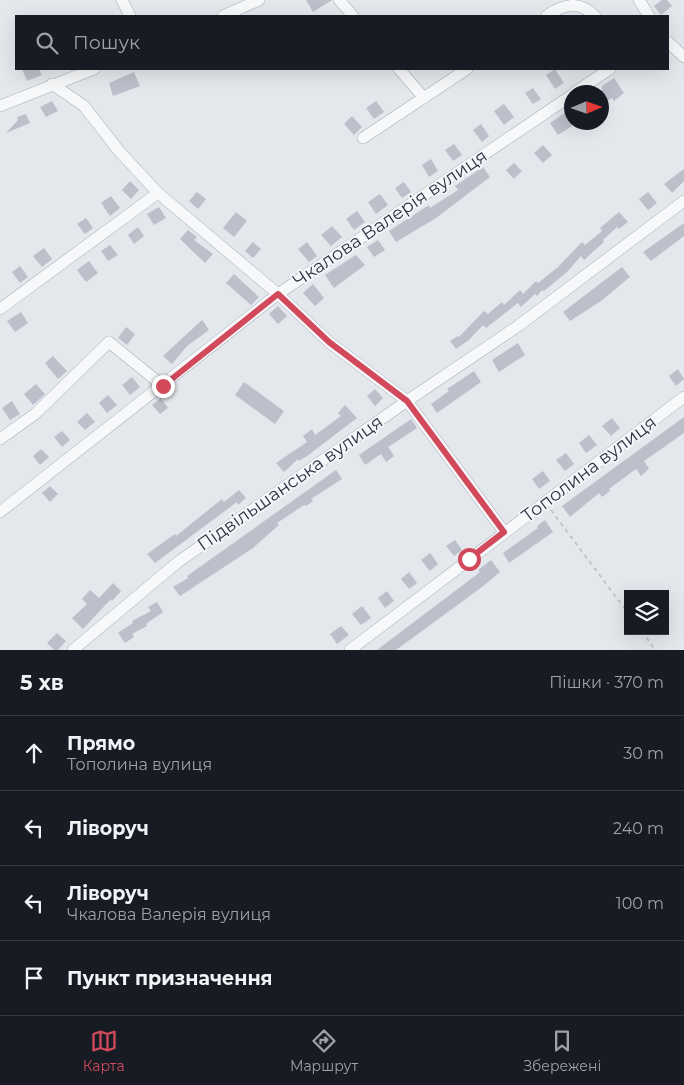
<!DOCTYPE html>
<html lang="uk">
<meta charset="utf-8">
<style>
body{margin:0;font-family:Montserrat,sans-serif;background:#242831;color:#f1f3f6}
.controls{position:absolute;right:15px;bottom:15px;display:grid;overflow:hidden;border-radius:0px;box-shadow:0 5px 20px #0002}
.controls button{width:45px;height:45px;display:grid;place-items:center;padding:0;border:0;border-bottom:1px solid #363941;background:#171b24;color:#f1f3f6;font:25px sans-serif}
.compass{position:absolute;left:564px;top:85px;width:45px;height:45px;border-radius:50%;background:#171b24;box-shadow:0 5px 20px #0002;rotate:88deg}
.stop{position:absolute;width:15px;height:15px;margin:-11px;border:4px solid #d1495b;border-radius:50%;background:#fff}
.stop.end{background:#d1495b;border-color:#fff;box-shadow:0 1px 5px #0008}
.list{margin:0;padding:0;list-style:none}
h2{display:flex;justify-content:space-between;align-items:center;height:65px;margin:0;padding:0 20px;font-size:21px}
h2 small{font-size:16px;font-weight:400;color:#9ea1a6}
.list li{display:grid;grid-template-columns:32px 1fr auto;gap:15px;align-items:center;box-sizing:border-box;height:75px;padding:0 20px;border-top:1px solid #363941}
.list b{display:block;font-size:19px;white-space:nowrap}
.list p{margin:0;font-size:16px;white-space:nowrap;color:#9ea1a6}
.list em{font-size:16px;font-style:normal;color:#9ea1a6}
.icon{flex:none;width:28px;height:28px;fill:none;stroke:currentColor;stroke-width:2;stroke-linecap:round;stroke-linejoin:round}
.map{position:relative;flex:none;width:684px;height:650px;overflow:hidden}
.search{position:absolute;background:#171b24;box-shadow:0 5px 20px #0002;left:15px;right:15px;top:15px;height:55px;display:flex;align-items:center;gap:12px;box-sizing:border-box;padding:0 18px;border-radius:0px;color:#9ea1a6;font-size:19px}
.sheet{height:365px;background:#171b24}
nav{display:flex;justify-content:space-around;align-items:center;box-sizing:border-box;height:70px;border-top:1px solid #363941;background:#171b24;font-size:14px;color:#9ea1a6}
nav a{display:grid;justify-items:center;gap:2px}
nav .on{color:#d1495b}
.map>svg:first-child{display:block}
</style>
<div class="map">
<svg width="684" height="650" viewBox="0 0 684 650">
<rect width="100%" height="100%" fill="#e4e7ec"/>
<path fill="#bbc0ca" d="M306,0h26l-19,12z
M662,0h5l5,6 -11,9 -7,-9z
M22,69h17l3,6 -15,6z
M555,69l9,14 -9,6 -9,-14z
M134,72l6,14 -27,10 -4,-13z
M614,78l10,15 -10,8 -2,-3 -10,6v-18z
M533,88l8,11 -8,5 -8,-11z
M52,101l6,10 -12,6 -6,-10z
M376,101l8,11 -10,7 -8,-11z
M504,104l10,13 -10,8 -10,-14z
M572,108v18l-14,9 -8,-12z
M26,114l4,9 -24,10 12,-13 -1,-3z
M352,116l10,11 -8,8 -10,-11z
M481,124l8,12 -7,6 -9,-12z
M454,144l8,11 -9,6 -8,-11z
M543,145l9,10 -9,8 -9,-10z
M431,159l7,12 -9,6 -7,-12z
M514,163l8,8 -8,8 -8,-9z
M483,167l7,10 -54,41 -40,24 -7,-11 40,-26 1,3 28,-18 -3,-4z
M684,169v12l-12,12 -8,-9z
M130,181l9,9 -8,9 -9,-9z
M404,182l7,10 -9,6 -7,-10z
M197,192l9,7 -8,10 -9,-8z
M648,192l9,11 -9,7 -9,-11z
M380,194l8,11 -12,9 -8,-12z
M111,196l9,12 -10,8 -9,-13z
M159,207l7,11 -12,7 -7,-11z
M357,211l8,11 -11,8 -8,-11z
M236,212l11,9 -13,16 -11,-9z
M619,212l9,10 -9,7 -2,-2 -14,13 1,2 -20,18 -3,-4 -14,16 -23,19 -2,-1 -5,6 -2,-2 -14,13 -3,-4 -32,25 -3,-3 -14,15 -13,9 -6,-8 8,-5 1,1 25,-26 4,3 14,-12 2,3 16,-15 3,4 13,-13 2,2 20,-16 24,-25 3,3 17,-14 -2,-3z
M86,218l7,10 -8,6 -8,-10z
M684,223v13l-33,25 -8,-9z
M332,226l10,11 -11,9 -10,-11z
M138,227l6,9 -10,8 -6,-9z
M188,230l9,7 -3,3 19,14 -8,9 -25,-24z
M378,240l7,10 -11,7 -7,-10z
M253,242l8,7 -8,9 -8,-7z
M307,242l10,14 -8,6 -11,-13z
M110,245l8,10 -10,6 -7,-10z
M44,248l8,11 -10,8 -9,-11z
M356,255l9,10 -31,23 -9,-13z
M89,261l9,12 -12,9 -9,-12z
M20,266l8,11 -8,6 -8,-11z
M622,267l8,10 -29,24 -31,20 -7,-9z
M234,274l25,23 -8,8 -25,-22z
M313,284l11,14 -9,8 -12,-13z
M278,306l9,10 -9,8 -9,-10z
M21,312l7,11 -13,9 -8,-11z
M202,320l7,10 -22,16 -15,18 -9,-8z
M126,327l9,7 -8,11 -9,-7z
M518,343l7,12 -26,17 -7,-12z
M53,356l14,15 -9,8 -13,-16z
M678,369l6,10 -8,7 -7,-10z
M474,371l7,11 -44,31 -6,-9 18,-13 -2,-2z
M132,377l8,10 -10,8 -8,-10z
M244,382l40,29 -9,13 -40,-29z
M36,384l9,10 -12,11 -9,-11z
M375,389l8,9 -8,8 -8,-10z
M108,395l9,10 -10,8 -8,-10z
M161,398l7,10 -8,6 -8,-9z
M12,401l8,13 -10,6 -8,-12z
M345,405l12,13 -50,38 -8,5 -1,-2 -14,13 -8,-9 31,-21 -4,-6 9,-7 3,6 26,-19 -3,-3z
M87,413l8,9 -10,8 -8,-8z
M684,417v16l-40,28 5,8 -8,7 -5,-7 -27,20 1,2 -8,6 -3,-4 -29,24 -8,-11z
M612,418l8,10 -9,8 -9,-10z
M411,419l6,9 -29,19 6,9 -8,6 -5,-8 -16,11 -6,-10z
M62,431l8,9 -8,7 -8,-10z
M589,435l8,10 -11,8 -7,-10z
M41,449l8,8 -9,8 -7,-9z
M566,453l8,11 -9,7 -9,-11z
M336,470l6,9 -31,20 2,2 -7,5 -2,-1 -27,18 2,2 -26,23 -73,48 -7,-9 15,-9 -1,-2z
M543,471l7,10 -11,8 -7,-10z
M50,486l8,8 -8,8 -8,-9z
M239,490l7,8 -8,7 -1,-3 -82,61 -8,-9 28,-20 1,2 46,-37 2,3z
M545,520l8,12 -44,31 -6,-10 35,-25 -1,-2z
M455,540l7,10 -8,6 -8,-10z
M430,553l8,11 -8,7 -9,-11z
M491,560l9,12 -18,15 -86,63h-19l103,-78 -2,-2z
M409,572l8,11 -8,6 -8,-10z
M113,583l8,8 -9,10 -1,-2 -28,30 -11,-11 15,-14 -5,-5 8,-9 9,8z
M387,591l7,10 -9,7 -7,-10z
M157,602l6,10 -17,12 1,2 -15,8 2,3 -9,6 -7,-10 15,-10 -1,-2 19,-10 -3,-4z
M362,606l9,12 -10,7 -9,-11z
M341,626l8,9 -12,9 -7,-10z
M57,633l9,8 -8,9h-4l-7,-7z"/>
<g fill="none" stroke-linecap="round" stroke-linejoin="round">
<g stroke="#a9aeb7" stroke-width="12">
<path id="minor" d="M122,0l8,16
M339,0l14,16
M639,0l10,16
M223,16l36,-16
M546,16c18,-12 33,-16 49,0
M668,42l16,15
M399,69l25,29
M52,84l32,22 35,45 39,42 120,101 51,48 78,59 97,131
M575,92l35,-23
M0,106l94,-37
M363,138l104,-69
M0,309l158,-116
M0,439l35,-25 74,-72 54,44
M0,512l278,-218 294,-199
M73,650l105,-88 229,-161 111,-75 166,-125
M350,650l334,-253"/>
</g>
<path stroke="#c2c5cb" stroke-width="2" stroke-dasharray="4 4" stroke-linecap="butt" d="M551,510l77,103
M642,631l13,19"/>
<use href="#minor" stroke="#f7f8fa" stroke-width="11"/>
</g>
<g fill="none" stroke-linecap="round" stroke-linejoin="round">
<path stroke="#d1495b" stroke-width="6" d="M163,386l115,-92 51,48 78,59 97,131 -35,27"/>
</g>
<g text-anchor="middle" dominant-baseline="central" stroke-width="4" stroke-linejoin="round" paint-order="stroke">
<g font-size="18" fill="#2b3445" stroke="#f4f6f9">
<text transform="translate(390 218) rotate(-34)">Чкалова Валерія вулиця</text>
<text transform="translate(589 469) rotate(-37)">Тополина вулиця</text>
<text transform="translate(290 483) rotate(-35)">Підвільшанська вулиця</text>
</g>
</g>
</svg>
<div class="controls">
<button><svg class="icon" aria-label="layers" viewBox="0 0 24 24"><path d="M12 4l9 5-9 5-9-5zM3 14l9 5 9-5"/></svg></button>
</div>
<svg class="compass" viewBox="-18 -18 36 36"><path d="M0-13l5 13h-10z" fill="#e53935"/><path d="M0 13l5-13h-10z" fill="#9ea1a6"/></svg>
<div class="stop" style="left:469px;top:559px"></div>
<div class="stop end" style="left:163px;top:386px"></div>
<div class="search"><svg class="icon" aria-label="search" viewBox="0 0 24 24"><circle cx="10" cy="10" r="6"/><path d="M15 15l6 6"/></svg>Пошук</div>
</div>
<section class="sheet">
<h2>5 хв<small>Пішки · 370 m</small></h2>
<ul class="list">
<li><svg class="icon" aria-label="ahead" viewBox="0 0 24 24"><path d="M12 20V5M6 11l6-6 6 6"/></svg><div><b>Прямо</b><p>Тополина вулиця</p></div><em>30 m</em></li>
<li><svg class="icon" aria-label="left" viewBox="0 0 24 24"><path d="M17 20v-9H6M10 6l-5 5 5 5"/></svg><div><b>Ліворуч</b></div><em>240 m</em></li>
<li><svg class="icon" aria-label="left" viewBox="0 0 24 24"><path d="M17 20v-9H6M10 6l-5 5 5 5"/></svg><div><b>Ліворуч</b><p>Чкалова Валерія вулиця</p></div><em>100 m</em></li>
<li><svg class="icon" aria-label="arrive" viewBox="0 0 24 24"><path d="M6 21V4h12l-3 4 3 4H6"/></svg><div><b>Пункт призначення</b></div></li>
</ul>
</section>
<nav>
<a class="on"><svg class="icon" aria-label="map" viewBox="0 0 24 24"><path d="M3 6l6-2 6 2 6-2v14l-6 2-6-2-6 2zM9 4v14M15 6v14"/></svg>Карта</a>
<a><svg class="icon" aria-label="directions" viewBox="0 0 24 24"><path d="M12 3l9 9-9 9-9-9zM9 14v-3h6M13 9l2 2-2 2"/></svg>Маршрут</a>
<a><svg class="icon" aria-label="saved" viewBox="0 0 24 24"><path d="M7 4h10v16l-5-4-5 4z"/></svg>Збережені</a>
</nav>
